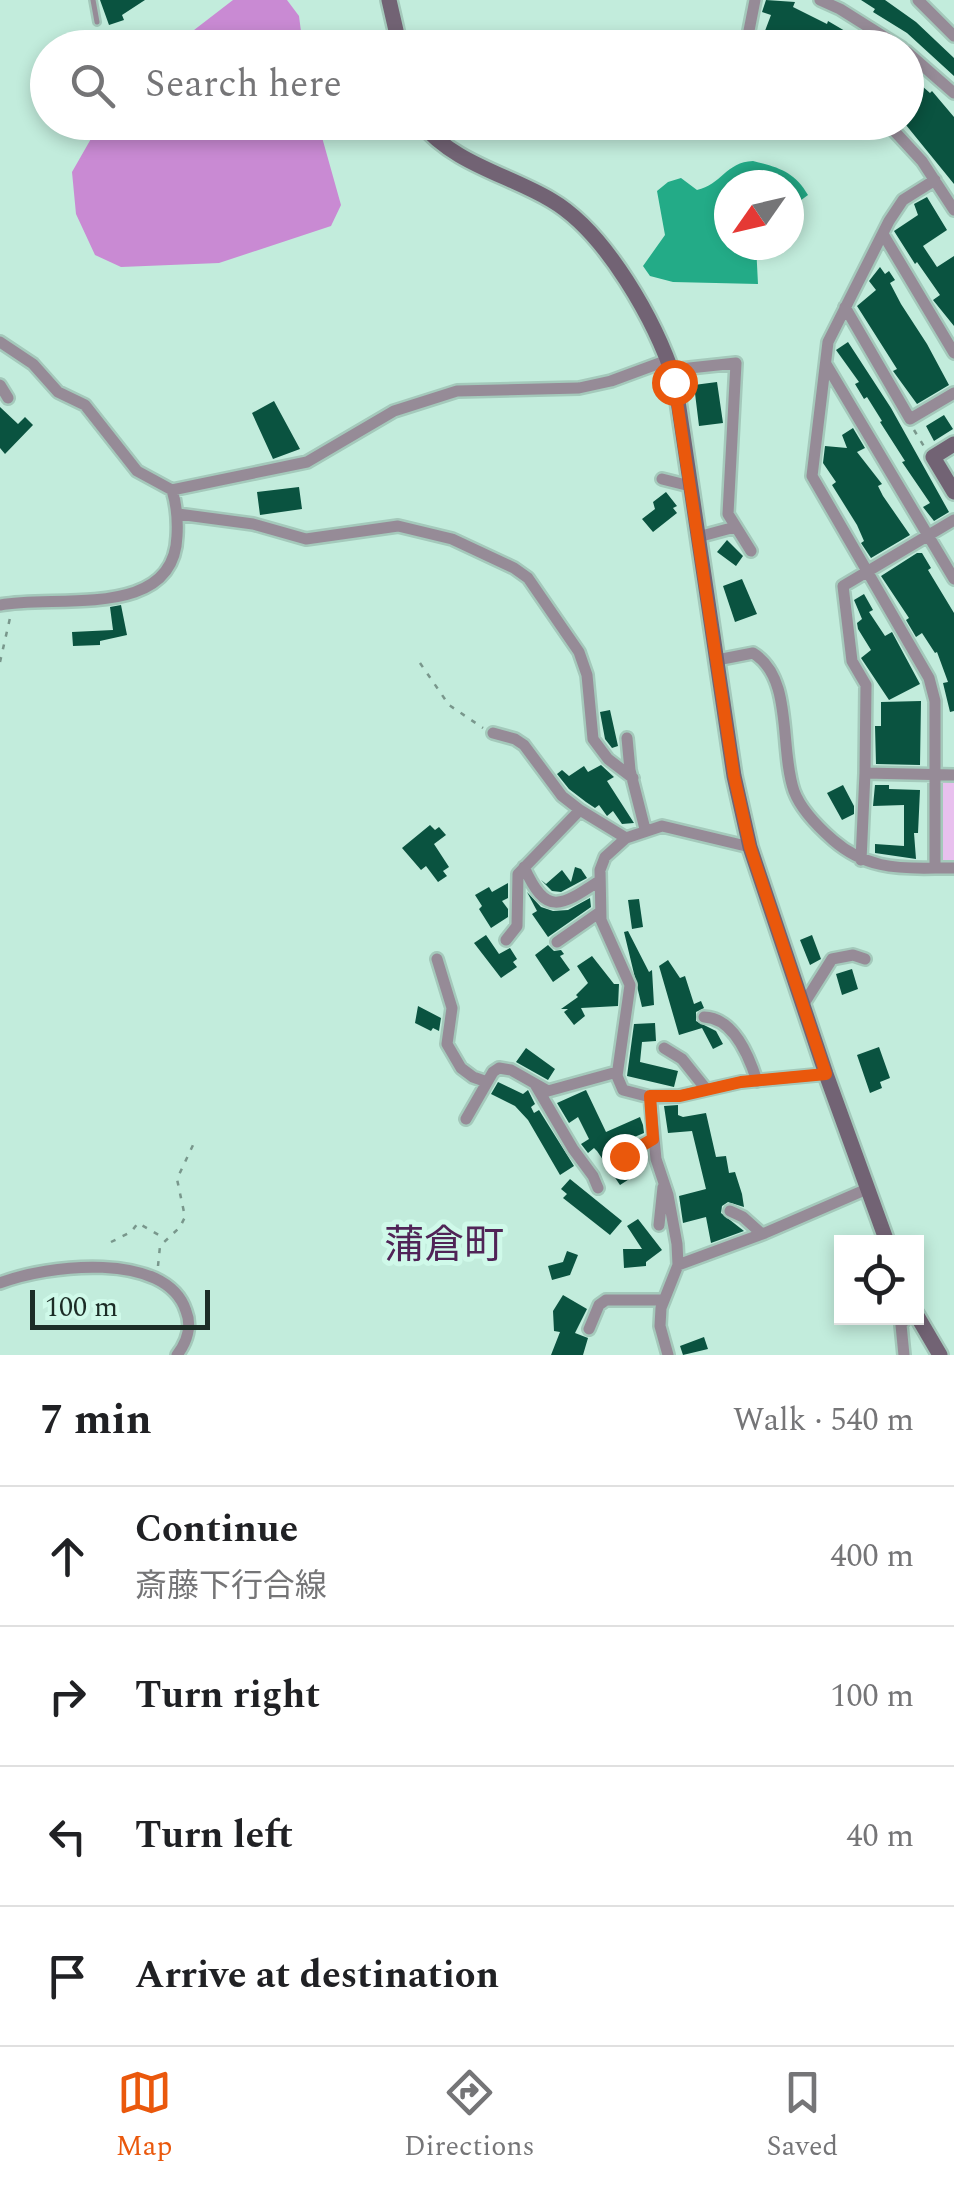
<!DOCTYPE html>
<meta charset="utf-8">
<style>
body{margin:0;font-family:Spectral,"Noto Sans JP",serif;background:#f2f2f2;color:#202124}
.controls{position:absolute;right:30px;bottom:30px;display:grid;overflow:hidden;border-radius:0px;box-shadow:0 5px 15px #0003}
.controls button{width:90px;height:90px;display:grid;place-items:center;padding:0;border:0;border-bottom:2px solid #e0e0e0;background:#fff;color:#202124;font:50px sans-serif}
.compass{position:absolute;left:714px;top:170px;width:90px;height:90px;border-radius:50%;background:#fff;box-shadow:0 5px 15px #0003;rotate:236deg}
.scale{position:absolute;left:30px;bottom:25px;width:180px;box-sizing:border-box;padding-left:10px;border:5px solid #1c2c26;border-top:0;font-size:28px;line-height:35px;white-space:nowrap;color:#1c2c26;-webkit-text-stroke:8px #cff9e9;paint-order:stroke}
.stop{position:absolute;width:30px;height:30px;margin:-22px;border:8px solid #ea580c;border-radius:50%;background:#fff}
.stop.end{background:#ea580c;border-color:#fff;box-shadow:0 2px 10px #0008}
.list{margin:0;padding:0;list-style:none}
h2{display:flex;justify-content:space-between;align-items:center;height:130px;margin:0;padding:0 40px;font-size:42px}
h2 small{font-size:32px;font-weight:400;color:#757577}
.list li{display:grid;grid-template-columns:65px 1fr auto;gap:30px;align-items:center;box-sizing:border-box;height:140px;padding:0 40px;border-top:2px solid #e0e0e0}
.list b{display:block;font-size:38px;white-space:nowrap}
.list p{margin:0;font-size:32px;white-space:nowrap;color:#757577}
.list em{font-size:32px;font-style:normal;color:#757577}
.icon{flex:none;width:55px;height:55px;fill:none;stroke:currentColor;stroke-width:2;stroke-linecap:round;stroke-linejoin:round}
.map{position:relative;flex:none;width:954px;height:1355px;overflow:hidden}
.search{position:absolute;background:#fff;box-shadow:0 5px 15px #0003;left:30px;right:30px;top:30px;height:110px;display:flex;align-items:center;gap:25px;box-sizing:border-box;padding:0 35px;border-radius:55px;color:#757577;font-size:38px}
.sheet{height:690px;background:#fff}
nav{display:flex;justify-content:space-around;align-items:center;box-sizing:border-box;height:140px;border-top:2px solid #e0e0e0;background:#fff;font-size:28px;color:#757577}
nav a{display:grid;justify-items:center;gap:5px}
nav .on{color:#ea580c}
.map>svg:first-child{display:block}
</style>
<div class="map">
<svg width="954" height="1355" viewBox="0 0 954 1355">
<rect width="100%" height="100%" fill="#c2ecdc"/>
<path fill="#e8c0ee" d="M941,780h13v82h-13z"/>
<path fill="#c98ad3" d="M233,0h54l12,16 4,31h-131z
M100,123h218l23,82 -10,21 -112,37 -98,4 -26,-12 -19,-41 -4,-42z"/>
<path fill="#23ab87" d="M753,161c25,6 42,11 55,34l-19,14v-24h-60v60h27l2,39 -85,-2 -23,-6 -7,-10 22,-31 -8,-44 11,-9 13,-4 16,12c24,-5 29,-28 56,-29z"/>
<path fill="#0a5340" d="M100,0h45l-23,15 2,5 -15,5z
M766,0l29,2 -2,5 34,17 1,-3 46,27h-104l-10,-4 11,-29 -9,-3z
M861,0h24l31,22 38,36v18l-47,-43 -34,-21 2,-3z
M906,72l24,21 2,-2 22,26v67l-48,-59z
M927,197l20,33 -24,16 14,21 17,-11v70l-21,-26 7,-5 -23,-33 -2,2 -21,-33 24,-16 -4,-11z
M880,267l5,7 4,-3 6,9 -5,3 11,21 26,40 22,41 -32,19 -24,-33 4,-2 -40,-63 19,-16 -7,-9z
M848,342l43,66 58,104 -15,9 -11,-14 7,-4 -28,-41 3,-1 -25,-39 2,-1 -15,-24 -3,2 -9,-15 4,-2 -23,-32z
M717,382l6,41 -24,3 -5,-41z
M274,401l26,48 -27,10 -21,-46z
M0,407l18,17 7,-7 8,8 -28,29 -5,-6z
M944,415l9,14 -19,12 -8,-15z
M853,428l12,20 -8,4 25,32 -4,2 5,10 27,39 -39,23 -10,-15 3,-2 -7,-16 -25,-40 4,-3 -13,-19 2,-17 22,2 -5,-13z
M299,487l3,22 -42,6 -3,-23z
M666,492l11,14 -4,2 4,5 -24,19 -11,-13 13,-10 -2,-7z
M727,540l16,16 -7,10 -19,-14z
M917,553h5l9,15 -3,2 26,43v98l-4,1 -7,-29 5,-1 -11,-30 -2,1 -13,-20 -6,4 -10,-17 3,-2 -28,-42z
M742,579l15,35 -22,8 -12,-36z
M864,594l9,16 -4,2 16,24 7,-4 28,52 -31,16 -28,-42 10,-8 -13,-21 -1,-6 5,-4 -8,-19z
M121,605l6,30 -27,6v4l-27,1 -1,-14 41,-2 -3,-23z
M921,701l-1,64 -44,-1 -1,-38h6v-24z
M610,710l8,36 -6,2 -7,-9 -5,-27z
M601,765l13,12 -7,4 27,42 -12,1 -9,-13 -6,5 -8,-11 -4,3 -9,-6 -17,-13 -12,-15 5,-4 7,6 15,-10 4,6z
M843,785l11,21v8l-12,6 -15,-27z
M875,785h14v4l31,1 -2,43h-4l2,26 -41,-6v-9l29,2v-41l-31,1z
M430,825l5,5 4,-3 7,8 -12,9 15,23 -6,4 4,5 -9,6 -12,-16 -5,4 -19,-22z
M575,867l6,2 6,9 -26,14 -9,-1 -11,-11 5,4 16,-14 9,12z
M508,883v15l-6,3 6,8v8l-17,11 -12,-19 3,-3 -7,-11 14,-8 3,5z
M527,892l14,15 12,4 15,-1 22,-12 1,9 -43,30 -16,-23 5,-3z
M639,899l4,28 -11,2 -4,-29z
M628,931l21,41 3,-2 2,35 -12,2 -18,-75z
M486,935l13,19 11,-6 7,11 -4,3 4,5 -16,11 -27,-35z
M812,935l9,24 -11,6 -10,-25z
M548,945l6,6 7,-1 3,4 -4,2 10,14 -17,12 -18,-27z
M592,956l22,28h5l-1,22 -37,2 4,8 -11,9 -10,-13 4,-3h-7l17,-12 -2,-2 12,-12 -11,-17z
M668,960l12,18 5,-2 9,28 7,-3 3,7 -8,4v9l20,10 7,13 -10,5 -11,-21 -23,7 -20,-69z
M852,969l6,20 -16,6 -6,-21z
M418,1006l23,12 -2,13 -6,-3 -2,3 -16,-8z
M655,1023l1,18 -14,1 -2,20 38,9 -4,16 -47,-11 7,-52z
M879,1047l11,31 -10,4 2,6 -12,5 -13,-38z
M526,1048l29,21 -7,11 -32,-18z
M498,1082l25,12 5,-4 7,14 -4,3 3,6 5,-3 35,56 -14,9 -32,-55 -13,-14 -24,-12z
M586,1090l20,42 34,-15 3,8 1,8 -36,15 9,14 10,3 7,11 -14,9 -23,-34 -3,-3 -6,5 -7,-9 8,-5 -11,-22 -9,6 -12,-20z
M678,1105v10l5,2 23,-4 10,44 10,-1 3,17 6,-1 7,22 2,13 -16,-5 -6,4 -1,7 23,18 -33,12 -5,-26 -23,6 -4,-27 27,-7 -14,-58 -24,2 -4,-27z
M570,1179l52,42 -12,14 -47,-37 4,-4 -6,-5z
M638,1219l24,31 -16,12v4l-22,2 -1,-19h19l-15,-23z
M567,1251l11,4 -8,20 -18,5 -4,-14 15,-4z
M563,1295l24,14 -12,24 13,5 -5,17h-32l9,-23 -6,-1 -1,-20z
M704,1337l4,12 -25,6 -3,-9z"/>
<g fill="none" stroke-linecap="round" stroke-linejoin="round">
<g stroke="#a4c9bb" stroke-width="10">
<path id="lane" d="M93,0l4,22"/>
</g>
<g stroke="#a4c9bb" stroke-width="16">
<path id="street" d="M820,0l20,9 62,39
M918,0l36,36
M750,48l-4,-2 9,-46
M906,51l48,42
M886,122l36,39 32,49
M935,180l-32,20 -14,21 -61,121 -16,134 117,202 6,23v167h19
M883,234l71,119
M845,307l65,112 44,-26
M0,342l33,22 25,28 27,13 52,66 35,19 135,-28 87,-51 63,-20 122,-3 32,-7 57,-21
M826,364l128,215
M671,370l65,-7 -8,151 23,37
M0,385l8,13
M662,479l28,7
M178,514l75,10 53,15 92,-13 54,13 62,29 14,10 51,74 8,23 6,64 15,20 25,19
M954,520l-111,66 9,75 14,24 -1,88 89,2
M698,537l37,-10
M0,605c55,-11 174,16 177,-69 1,-17 0,-30 -5,-46
M717,660l36,-7c41,25 26,95 41,138 7,19 23,35 39,49 31,27 62,29 102,28
M493,733l22,6 9,6 38,51 18,14
M627,738l3,32 15,59
M861,860l4,-87
M524,867c22,49 36,40 75,14
M506,940l11,-14 1,-52 62,-64 46,28
M557,942l43,-30
M437,959l15,49 -5,36 14,24 12,9 14,5
M803,1005l29,-46 21,-4 12,4
M704,1017c30,1 45,39 53,64
M664,1048l18,11 24,30
M536,1086l37,63 20,27 5,12
M650,1097l-27,-7 -6,-14 13,-91 -29,-65 -1,-50 5,-13 21,-19 36,-12 88,21
M466,1119l27,-47 6,-4 12,2 37,21 69,-19
M624,1156l29,-17
M730,1211l13,6 19,17
M659,1225l4,-38
M678,1265l87,-32 102,-44
M0,1283c46,-18 166,-33 186,28 6,15 1,31 -9,44
M589,1329l10,-24 7,-5h56
M668,1355l-8,-29 1,-18 17,-43 -1,-21 -9,-49 -12,-36 -6,-62 29,-1 62,-14 85,-8
M904,1355l-3,-30 5,-7"/>
</g>
<g stroke="#a4c9bb" stroke-width="20">
<path id="secondary" d="M389,0l11,48
M420,122c34,42 87,52 131,78 55,32 105,122 124,181l59,395 16,71 76,227 61,168
M954,444l-21,13 21,35
M916,1314l24,41"/>
</g>
<path stroke="#79978c" stroke-width="2.5" stroke-dasharray="5 8" stroke-linecap="butt" d="M914,430l11,18
M0,662l10,-44
M420,663l29,42 34,23
M111,1242l20,-10 7,-9 26,15
M158,1266l2,-20 20,-19 5,-10 -8,-38 17,-36"/>
<use href="#lane" stroke="#968b97" stroke-width="5"/>
<use href="#street" stroke="#968b97" stroke-width="11"/>
<use href="#secondary" stroke="#726374" stroke-width="15"/>
</g>
<g fill="none" stroke-linecap="round" stroke-linejoin="round">
<path stroke="#ea580c" stroke-width="12" d="M624,1156l29,-17 -3,-43h30l61,-14 85,-8 -76,-227 -16,-71 -60,-394"/>
</g>
<g text-anchor="middle" dominant-baseline="central" stroke-width="10" stroke-linejoin="round" paint-order="stroke">
<g font-size="40" fill="#502457" stroke="#cff9e9">
<text x="444" y="1246">蒲倉町</text>
</g>
</g>
</svg>
<div class="controls">
<button><svg class="icon" aria-label="locate" viewBox="0 0 24 24"><circle cx="12" cy="12" r="6"/><path d="M12 2v4M12 18v4M2 12h4M18 12h4"/></svg></button>
</div>
<svg class="compass" viewBox="-18 -18 36 36"><path d="M0-13l5 13h-10z" fill="#e53935"/><path d="M0 13l5-13h-10z" fill="#757577"/></svg>
<div class="scale">100 m</div>
<div class="stop" style="left:674px;top:382px"></div>
<div class="stop end" style="left:624px;top:1156px"></div>
<div class="search"><svg class="icon" aria-label="search" viewBox="0 0 24 24"><circle cx="10" cy="10" r="6"/><path d="M15 15l6 6"/></svg>Search here</div>
</div>
<section class="sheet">
<h2>7 min<small>Walk · 540 m</small></h2>
<ul class="list">
<li><svg class="icon" aria-label="ahead" viewBox="0 0 24 24"><path d="M12 20V5M6 11l6-6 6 6"/></svg><div><b>Continue</b><p>斎藤下行合線</p></div><em>400 m</em></li>
<li><svg class="icon" aria-label="right" viewBox="0 0 24 24"><path d="M7 20v-9h11M14 6l5 5-5 5"/></svg><div><b>Turn right</b></div><em>100 m</em></li>
<li><svg class="icon" aria-label="left" viewBox="0 0 24 24"><path d="M17 20v-9H6M10 6l-5 5 5 5"/></svg><div><b>Turn left</b></div><em>40 m</em></li>
<li><svg class="icon" aria-label="arrive" viewBox="0 0 24 24"><path d="M6 21V4h12l-3 4 3 4H6"/></svg><div><b>Arrive at destination</b></div></li>
</ul>
</section>
<nav>
<a class="on"><svg class="icon" aria-label="map" viewBox="0 0 24 24"><path d="M3 6l6-2 6 2 6-2v14l-6 2-6-2-6 2zM9 4v14M15 6v14"/></svg>Map</a>
<a><svg class="icon" aria-label="directions" viewBox="0 0 24 24"><path d="M12 3l9 9-9 9-9-9zM9 14v-3h6M13 9l2 2-2 2"/></svg>Directions</a>
<a><svg class="icon" aria-label="saved" viewBox="0 0 24 24"><path d="M7 4h10v16l-5-4-5 4z"/></svg>Saved</a>
</nav>
